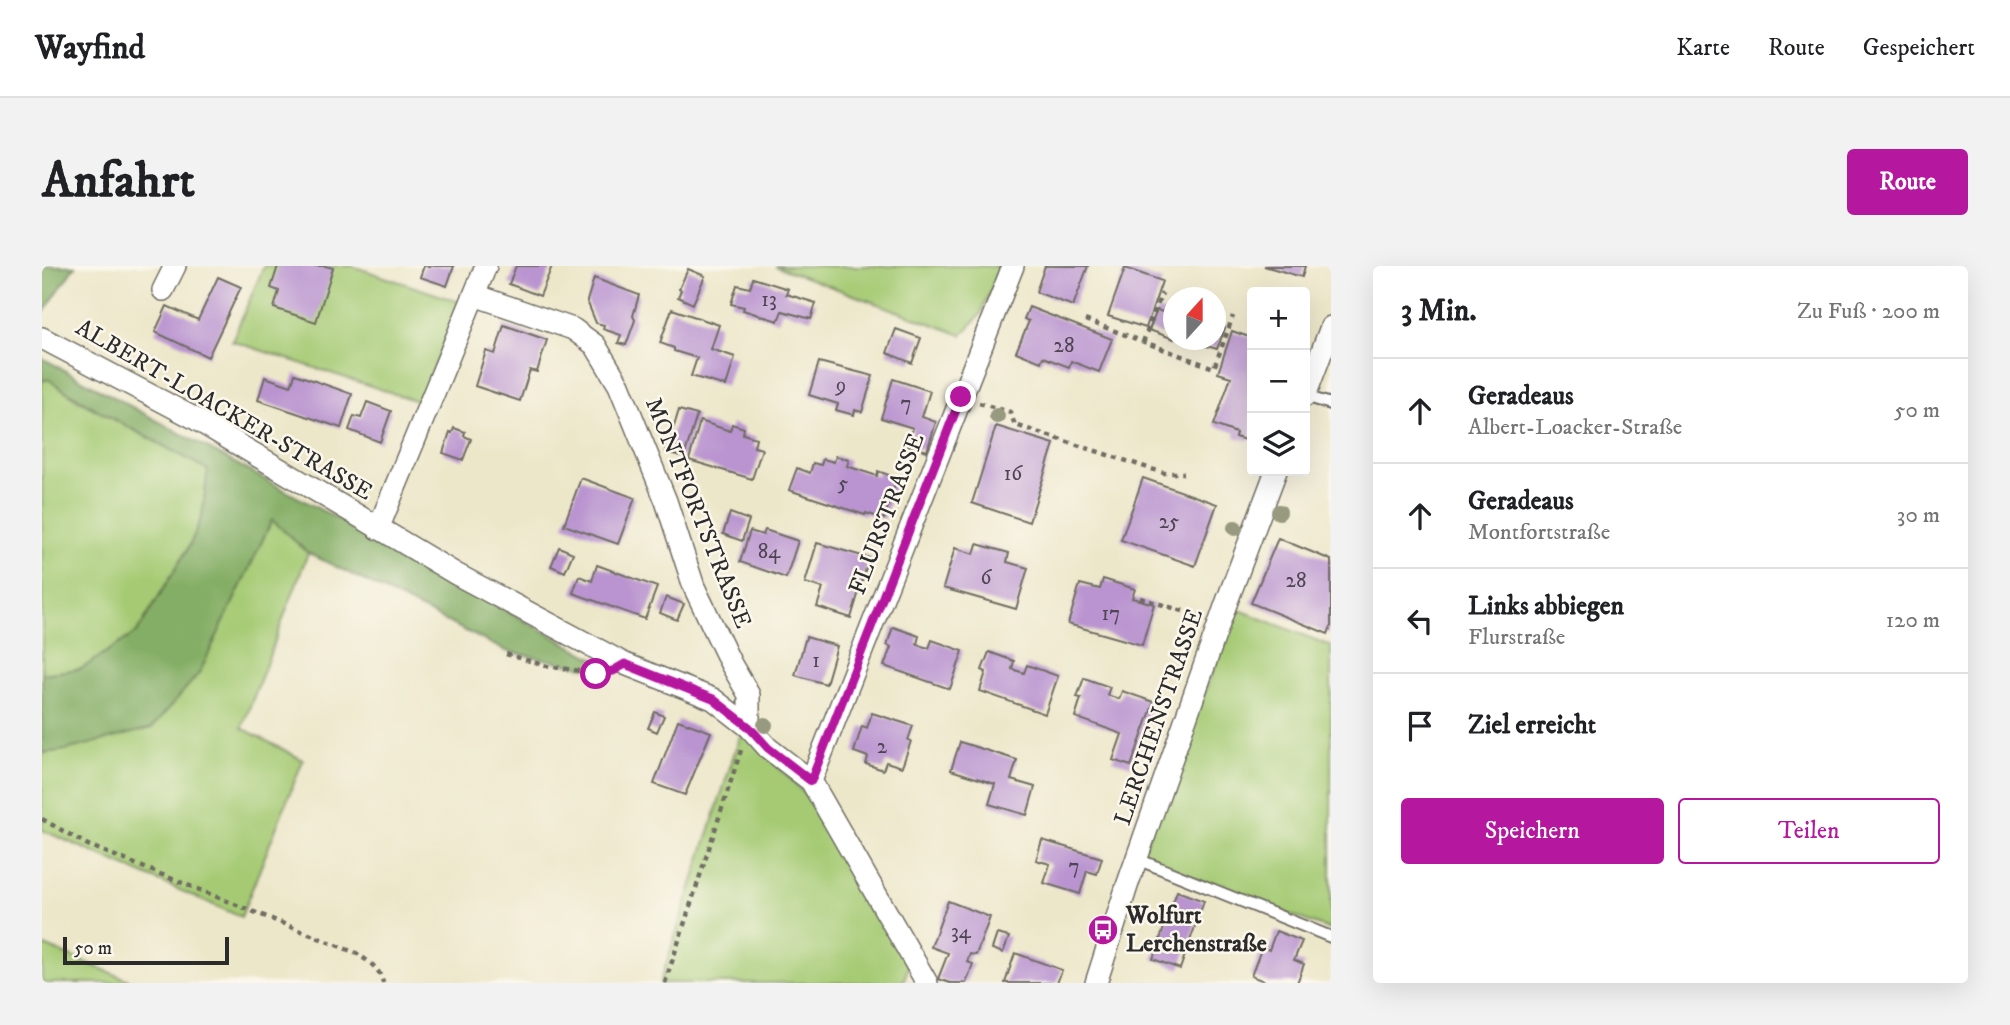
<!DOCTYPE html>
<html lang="de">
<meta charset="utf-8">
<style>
body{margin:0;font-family:"IM FELL DW Pica",serif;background:#f2f2f2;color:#202124}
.controls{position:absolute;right:21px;top:21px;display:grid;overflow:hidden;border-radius:7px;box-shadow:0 7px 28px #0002}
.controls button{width:63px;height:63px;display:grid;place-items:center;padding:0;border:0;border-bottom:2px solid #e0e0e0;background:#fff;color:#202124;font:35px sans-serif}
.compass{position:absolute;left:1121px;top:21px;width:63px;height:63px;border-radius:50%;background:#fff;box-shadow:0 7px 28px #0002;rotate:21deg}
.scale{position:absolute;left:21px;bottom:18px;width:166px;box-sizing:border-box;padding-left:7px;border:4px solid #2b2b2b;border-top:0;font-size:19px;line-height:24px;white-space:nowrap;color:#2b2b2b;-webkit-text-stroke:5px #fbf7ec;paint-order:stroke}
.stop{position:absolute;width:21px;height:21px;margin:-16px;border:5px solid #b5179e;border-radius:50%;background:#fff}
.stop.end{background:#b5179e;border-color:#fff;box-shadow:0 2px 7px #0008}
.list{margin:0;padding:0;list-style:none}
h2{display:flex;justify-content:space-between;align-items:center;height:91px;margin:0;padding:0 28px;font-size:30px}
h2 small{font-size:23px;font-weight:400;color:#757577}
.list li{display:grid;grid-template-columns:46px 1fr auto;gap:21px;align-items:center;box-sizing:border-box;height:105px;padding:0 28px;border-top:2px solid #e0e0e0}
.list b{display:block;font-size:26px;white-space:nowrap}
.list p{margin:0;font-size:23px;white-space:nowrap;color:#757577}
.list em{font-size:23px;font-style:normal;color:#757577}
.actions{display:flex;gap:14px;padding:21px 28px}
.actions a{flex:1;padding:16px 0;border:2px solid #b5179e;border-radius:7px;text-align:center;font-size:24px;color:#b5179e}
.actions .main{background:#b5179e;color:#fff}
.icon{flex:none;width:38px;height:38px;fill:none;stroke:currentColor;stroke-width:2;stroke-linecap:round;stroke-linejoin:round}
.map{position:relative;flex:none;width:1289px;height:717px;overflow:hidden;border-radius:7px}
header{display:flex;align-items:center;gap:42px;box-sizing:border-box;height:98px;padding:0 35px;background:#fff;border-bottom:2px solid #e0e0e0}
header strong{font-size:33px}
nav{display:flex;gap:38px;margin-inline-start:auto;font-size:24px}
.intro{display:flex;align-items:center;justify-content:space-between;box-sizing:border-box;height:168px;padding:0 42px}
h1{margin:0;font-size:49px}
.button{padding:18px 32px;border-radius:7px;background:#b5179e;color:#fff;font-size:24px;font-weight:700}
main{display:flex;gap:42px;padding:0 42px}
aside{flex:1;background:#fff;border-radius:7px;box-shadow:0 7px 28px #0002}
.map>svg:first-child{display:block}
</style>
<header>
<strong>Wayfind</strong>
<nav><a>Karte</a><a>Route</a><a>Gespeichert</a></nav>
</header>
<div class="intro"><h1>Anfahrt</h1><a class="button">Route</a></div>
<main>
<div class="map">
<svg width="1289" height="717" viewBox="0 0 1289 717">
<rect width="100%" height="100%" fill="#fbf7ec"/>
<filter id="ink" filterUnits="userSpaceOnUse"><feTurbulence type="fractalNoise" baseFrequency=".0143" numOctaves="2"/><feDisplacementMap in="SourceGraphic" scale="14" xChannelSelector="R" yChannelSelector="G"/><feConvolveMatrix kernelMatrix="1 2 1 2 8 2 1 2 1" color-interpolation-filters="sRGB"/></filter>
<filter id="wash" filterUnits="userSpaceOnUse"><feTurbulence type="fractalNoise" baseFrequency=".00686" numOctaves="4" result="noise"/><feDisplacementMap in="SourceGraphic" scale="28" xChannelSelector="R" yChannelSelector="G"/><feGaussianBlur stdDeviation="1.57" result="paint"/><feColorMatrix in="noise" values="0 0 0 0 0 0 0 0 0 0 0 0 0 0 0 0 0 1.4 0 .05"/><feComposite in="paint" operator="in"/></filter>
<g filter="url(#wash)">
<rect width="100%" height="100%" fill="#ede7ca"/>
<path fill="#a5ca73" stroke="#687a4f" stroke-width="2" d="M222,0h88l108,36 -40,100 -188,-61z
M733,0h226l-21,49 -18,20z
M6,113l31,22 129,69 -6,46 -12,29 -53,87 -56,37 -39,5v-293z
M230,254l36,33 -66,175 61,32 -62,157 -199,-87v-77l24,-3 134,-79z
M1195,343l94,37v284l-191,-72z
M700,464l72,73 95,162 -6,18h-243z
M0,679l94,38h-94z"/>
<path fill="#84ae65" stroke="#586c48" stroke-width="2" d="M0,0h33l-33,49z
M0,92l549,299 20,8 -14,5 -91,-19 -198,-98 -36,-33 -72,152 -48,56 -86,22 -24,3v-79l39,-5 56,-37 53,-87 12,-29 6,-46c-53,-30 -110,-57 -160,-91l-6,2z"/>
<g id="blocks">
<path fill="#ba94d0" d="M236,0h47l8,2 -17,54 -42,-14 5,-17 -8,-3z
M382,0h30l-7,20 -27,-9z
M474,0h36l-12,30 -31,-12z
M1003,0h43l-15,40 -37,-14z
M1222,0h41l-3,11z
M1083,2l37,13 -16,47 -38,-12z
M646,3l17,7 -12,28 -15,-7 3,-7 -2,-1z
M176,11l23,10 -33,70 -53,-25 12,-26 31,14z
M552,12l45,17 -6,21 2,4 -9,25 -8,-2 3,-8 -18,-6 1,-4 -8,-2 -9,-22z
M711,12l35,11 -2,5 30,9 -5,16 -29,-8 -4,10 -35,-11 1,-3 -13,-3 6,-19 13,3z
M987,41l83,32 -13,33 -28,-11 -2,6 -26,-10 -2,5 -25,-10 13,-31 -5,-2z
M630,43l47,16 -8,24 24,8 -9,29 -35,-10 6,-18 -23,-7v-3l-14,-5z
M1115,44l17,6v23l-25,-9z
M462,59l43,15 -10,32 -7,-2 -10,31 -45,-15 11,-35 9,3z
M1174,59l9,3 -8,21 -31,-9h30z
M854,63l25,9 -9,25 -25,-10z
M1190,65l20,7v94l-3,9 -14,-4 1,-4 -22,-8 17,-48 -13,-4z
M777,96l54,14 -11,36 -7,-2 -1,5 -18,-5 2,-6 -29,-9z
M253,108l57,20 -11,34 -83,-28 7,-23 26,9z
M851,113l37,12 -8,26 14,5 -9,29 -19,-6 5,-17 -32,-10z
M325,136l24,9 -11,31 -31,-12 5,-14 7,2z
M637,144l18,5 -13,42 -18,-5z
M658,155l30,10 2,-7 12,4 -1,6 13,4 -2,9 8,2 -10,30 -63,-19z
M954,160l58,18 -25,78 -57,-19z
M412,162l11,4 -1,4 7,3 -8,21 -20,-7 7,-21 2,1z
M794,190l13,4 -2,6 30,10 1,-5 19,7 -13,41 -18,-6 -1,2 -76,-25 8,-22 13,5 3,-10 8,2 2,-6 11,3z
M539,212l54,20 -17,46 -54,-19z
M1101,212l74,26 -22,62 -74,-26z
M688,247l19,7 -7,21 -19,-7z
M723,264l33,11 -12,37 -46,-16 10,-31 13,4z
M1236,272l53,22v66l-3,8 -77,-31z
M775,277l52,15 -18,60 -34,-11 6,-19 -18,-5z
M935,278l32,9 -2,9 21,6 -12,41 -73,-21 12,-40 19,6z
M517,281l14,6 -8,19 -14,-6z
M555,299l60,22 -12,32 -72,-26 6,-17 13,5z
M1061,313l32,10 -3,9 22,6 -12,41 -74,-21 12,-40 20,5z
M624,331l18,7 -7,16 -17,-7z
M851,361l26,9 -2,8 4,2 8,2 3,-8 31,11 -13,38 -66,-23 7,-19 -4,-2z
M764,371l31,9 -11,38 -31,-9z
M947,386l25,9 -2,8 12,4 3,-8 31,11 -13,38 -65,-23 6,-19 -4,-2z
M1042,412l26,9 -3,8 12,4 3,-8 32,11 -23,64 -18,-6 9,-26 -47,-17 6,-19 -4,-1z
M613,446l9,4 -7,16 -9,-4z
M830,447l41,13 -5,14 3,1 -9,26 -16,-5 -3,8 -17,-6 2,-7 -14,-5 8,-26 5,2z
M636,454l33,12 -26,63 -31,-11z
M918,476l57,18 -6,20 24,7 -8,28 -38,-11 6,-20 -44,-14z
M1000,574l60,18 -5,16 -10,-3 -7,23 -36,-11 6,-19 -14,-4z
M1135,625l27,10 -24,68 -27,-10z
M906,635l42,16 -14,38 -6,-1 -3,8 6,2 -7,19h-16l-12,-4 10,-26 -17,-6z
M1234,665l26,10 -8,19 10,4 -7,19h-28l-18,-7 11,-29 7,3z
M955,668l12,3 -6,16 -11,-4z
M973,687l47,17 -5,13h-52z"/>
</g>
</g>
<g filter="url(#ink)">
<use href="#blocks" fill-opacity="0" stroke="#6f6d63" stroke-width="2"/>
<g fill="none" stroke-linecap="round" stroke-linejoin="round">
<g stroke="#6f6d63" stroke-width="14">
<path id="service" d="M1263,130l26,8
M1095,593l194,78"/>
</g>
<g stroke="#6f6d63" stroke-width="24">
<path id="minor" d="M121,24l12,-24
M432,29l99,34 22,16 24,40 47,116 28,86 37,77 18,31v32
M0,72l152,80 262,156 169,90 88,35 36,28 19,21 43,33 116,202
M1263,130l26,-69
M336,263l108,-263
M769,515l202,-515
M1054,717l31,-97 99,-282 50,-133"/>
</g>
<path stroke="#6f6d63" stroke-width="4.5" stroke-dasharray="5 5" stroke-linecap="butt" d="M1043,54l129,48 19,-52
M1101,76l19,-49
M937,137l31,9 5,13 149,48h20
M1098,332l63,19
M464,388l41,12 47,7
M0,553l46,26 268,108c12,8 24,15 27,30
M623,717l77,-236"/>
<use href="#service" stroke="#fff" stroke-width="10"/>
<use href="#minor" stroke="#fff" stroke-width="21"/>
</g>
<g fill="#979a7f">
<circle cx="955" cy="150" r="8"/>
<circle cx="1237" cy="246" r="8"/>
<circle cx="1193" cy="262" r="8"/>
<circle cx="723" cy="459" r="8"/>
</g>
</g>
<g fill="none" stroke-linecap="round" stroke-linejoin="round" filter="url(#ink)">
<path stroke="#b5179e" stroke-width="9" d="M554,408l17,-3 12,-7 88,35 36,28 19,21 43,33 150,-384"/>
</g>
<defs>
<g id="bus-disc" transform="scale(1.575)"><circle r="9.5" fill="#b5179e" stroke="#fbf7ec"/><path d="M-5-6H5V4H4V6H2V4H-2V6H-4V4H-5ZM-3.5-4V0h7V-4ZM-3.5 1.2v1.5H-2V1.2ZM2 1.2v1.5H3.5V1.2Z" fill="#fff"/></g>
</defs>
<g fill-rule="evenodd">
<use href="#bus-disc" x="1061" y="664"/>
</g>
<g text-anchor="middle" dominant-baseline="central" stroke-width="5" stroke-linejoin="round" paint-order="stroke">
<g font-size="21" fill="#4f4554">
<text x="727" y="34">13</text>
<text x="1022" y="80">28</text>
<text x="799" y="120">9</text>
<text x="864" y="138">7</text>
<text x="971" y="208">16</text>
<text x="801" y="218">5</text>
<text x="1127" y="256">25</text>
<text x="727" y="286">84</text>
<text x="944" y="312">6</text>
<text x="1254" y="315">28</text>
<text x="1069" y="348">17</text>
<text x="774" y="395">1</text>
<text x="840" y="481">2</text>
<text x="1032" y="601">7</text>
<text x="919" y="666">34</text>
</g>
<g font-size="24" fill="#2b2b2b" stroke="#fbf7ec">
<text transform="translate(182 144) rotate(30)">ALBERT-LOACKER-STRASSE</text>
<text transform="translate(656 247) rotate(68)">MONTFORTSTRASSE</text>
<text transform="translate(845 248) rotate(-69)">FLURSTRASSE</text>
<text transform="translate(1117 451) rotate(-71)">LERCHENSTRASSE</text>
</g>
<g font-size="24" font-weight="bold" fill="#2b2b2b" stroke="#fbf7ec" text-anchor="start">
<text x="1084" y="650">Wolfurt<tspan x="1084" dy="28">Lerchenstraße</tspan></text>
</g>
</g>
</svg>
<div class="controls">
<button>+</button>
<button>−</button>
<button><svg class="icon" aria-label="layers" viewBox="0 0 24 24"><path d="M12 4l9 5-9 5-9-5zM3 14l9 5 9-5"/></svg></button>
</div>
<svg class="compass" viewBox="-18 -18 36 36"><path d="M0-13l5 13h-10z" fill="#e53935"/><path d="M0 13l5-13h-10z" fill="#757577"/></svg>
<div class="scale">50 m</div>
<div class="stop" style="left:554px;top:408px"></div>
<div class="stop end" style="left:919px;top:131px"></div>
</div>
<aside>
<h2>3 Min.<small>Zu Fuß · 200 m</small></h2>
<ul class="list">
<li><svg class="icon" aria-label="ahead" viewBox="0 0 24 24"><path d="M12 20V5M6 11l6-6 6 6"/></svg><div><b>Geradeaus</b><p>Albert-Loacker-Straße</p></div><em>50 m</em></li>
<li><svg class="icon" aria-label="ahead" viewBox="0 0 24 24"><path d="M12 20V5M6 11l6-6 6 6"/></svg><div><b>Geradeaus</b><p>Montfortstraße</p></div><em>30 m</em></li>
<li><svg class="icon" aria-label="left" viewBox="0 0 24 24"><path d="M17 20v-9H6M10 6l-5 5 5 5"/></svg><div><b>Links abbiegen</b><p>Flurstraße</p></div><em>120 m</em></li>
<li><svg class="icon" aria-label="arrive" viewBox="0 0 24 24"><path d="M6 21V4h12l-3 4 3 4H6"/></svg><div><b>Ziel erreicht</b></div></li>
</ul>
<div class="actions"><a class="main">Speichern</a><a>Teilen</a></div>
</aside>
</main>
